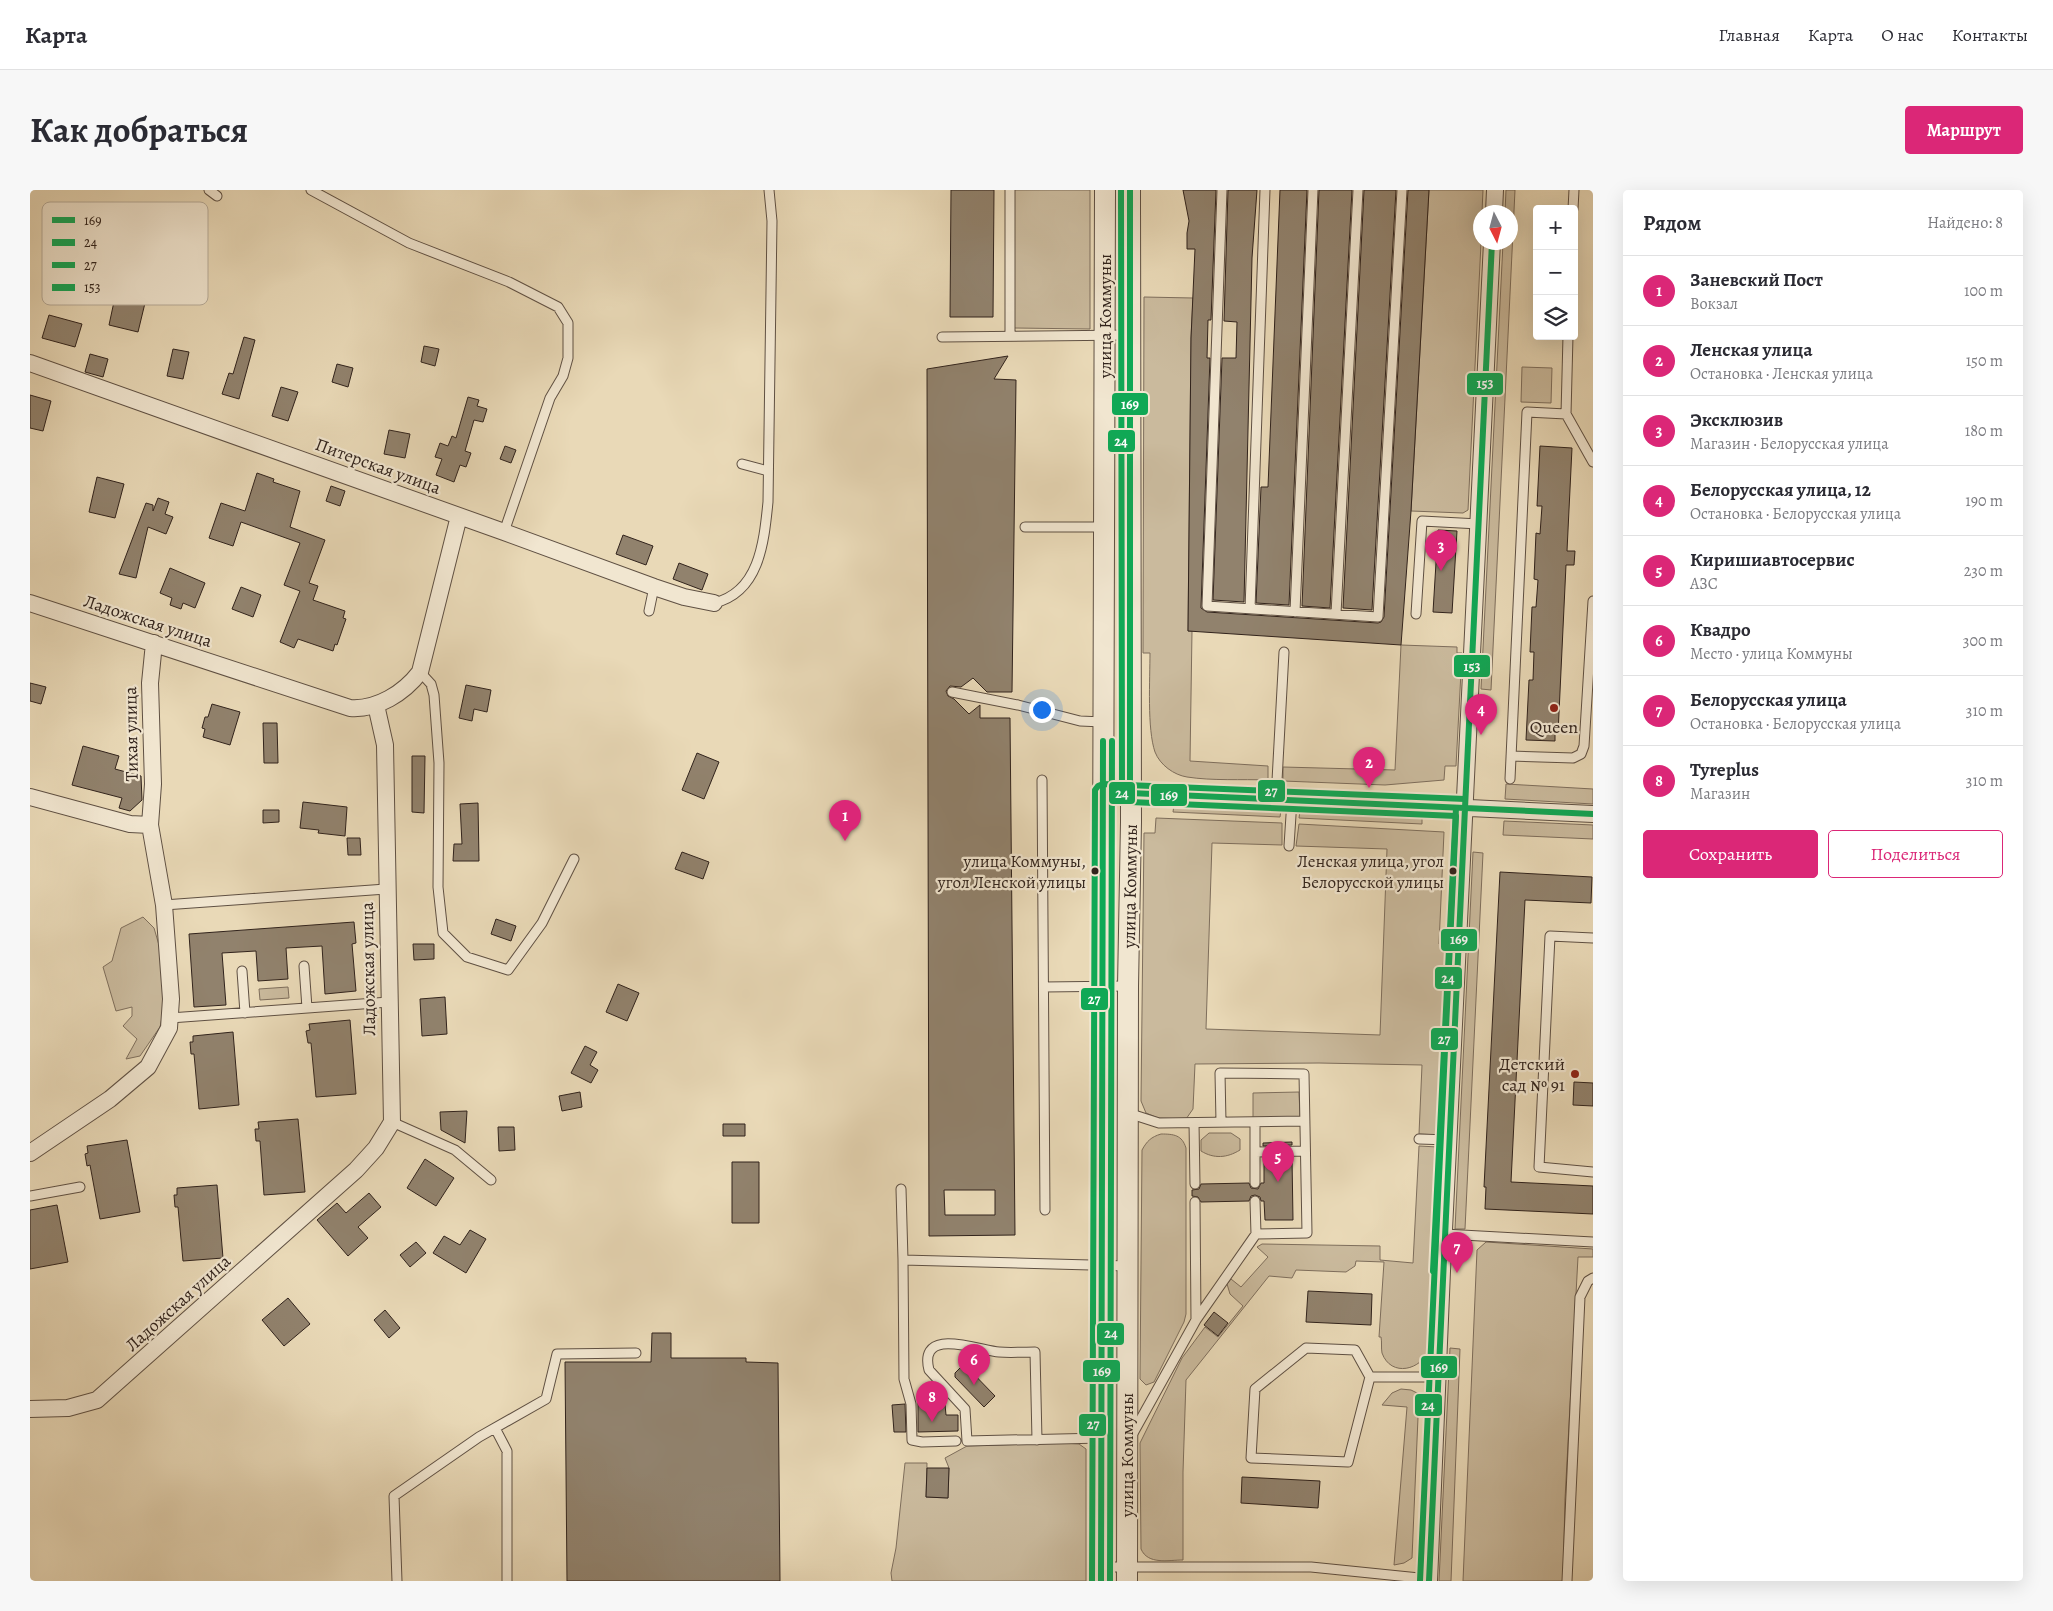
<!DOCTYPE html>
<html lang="ru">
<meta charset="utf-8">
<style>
body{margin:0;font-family:Alegreya,serif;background:#f7f7f7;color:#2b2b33}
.controls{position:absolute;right:15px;top:15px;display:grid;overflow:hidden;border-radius:5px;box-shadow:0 5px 20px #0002}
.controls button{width:45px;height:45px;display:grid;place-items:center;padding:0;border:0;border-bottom:1px solid #e1e1e2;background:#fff;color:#2b2b33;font:25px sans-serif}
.compass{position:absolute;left:1443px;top:15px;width:45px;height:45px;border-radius:50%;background:#fff;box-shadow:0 5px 20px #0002;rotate:174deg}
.you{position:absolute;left:1011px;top:519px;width:18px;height:18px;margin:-12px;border:4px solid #fff;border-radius:50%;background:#1a73e8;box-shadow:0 0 0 8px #1a73e833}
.badge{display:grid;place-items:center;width:32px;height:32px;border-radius:50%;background:#db2777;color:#fff;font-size:16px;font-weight:700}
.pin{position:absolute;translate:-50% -41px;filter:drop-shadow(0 1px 2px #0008)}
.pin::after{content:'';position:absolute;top:26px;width:18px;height:15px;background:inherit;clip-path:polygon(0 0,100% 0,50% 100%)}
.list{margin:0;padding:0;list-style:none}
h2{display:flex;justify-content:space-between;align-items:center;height:65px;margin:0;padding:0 20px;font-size:21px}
h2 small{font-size:16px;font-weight:400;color:#7c7c81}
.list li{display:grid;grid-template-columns:32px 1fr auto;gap:15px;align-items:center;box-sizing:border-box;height:70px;padding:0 20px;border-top:1px solid #e1e1e2}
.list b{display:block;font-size:19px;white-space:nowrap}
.list p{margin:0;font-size:16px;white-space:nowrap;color:#7c7c81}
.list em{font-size:16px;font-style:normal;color:#7c7c81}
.actions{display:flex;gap:10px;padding:15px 20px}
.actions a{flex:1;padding:11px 0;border:1px solid #db2777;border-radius:5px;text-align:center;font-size:18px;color:#db2777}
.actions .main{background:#db2777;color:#fff}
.icon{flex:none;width:28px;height:28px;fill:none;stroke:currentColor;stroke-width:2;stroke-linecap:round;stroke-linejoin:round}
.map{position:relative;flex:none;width:1563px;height:1391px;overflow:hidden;border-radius:5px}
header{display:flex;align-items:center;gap:30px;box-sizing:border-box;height:70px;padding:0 25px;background:#fff;border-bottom:1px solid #e1e1e2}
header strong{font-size:24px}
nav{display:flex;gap:28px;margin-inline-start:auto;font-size:18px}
.intro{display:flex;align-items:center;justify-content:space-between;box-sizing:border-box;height:120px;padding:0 30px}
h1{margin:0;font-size:35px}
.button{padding:12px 22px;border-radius:5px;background:#db2777;color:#fff;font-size:18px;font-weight:700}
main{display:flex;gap:30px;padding:0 30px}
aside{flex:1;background:#fff;border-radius:5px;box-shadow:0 5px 20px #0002}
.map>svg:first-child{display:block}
</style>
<header>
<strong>Карта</strong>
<nav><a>Главная</a><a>Карта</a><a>О нас</a><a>Контакты</a></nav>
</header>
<div class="intro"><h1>Как добраться</h1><a class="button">Маршрут</a></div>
<main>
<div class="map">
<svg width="1563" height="1391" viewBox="0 0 1563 1391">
<rect width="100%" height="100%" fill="#e9d9b7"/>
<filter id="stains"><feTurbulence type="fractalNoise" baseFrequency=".004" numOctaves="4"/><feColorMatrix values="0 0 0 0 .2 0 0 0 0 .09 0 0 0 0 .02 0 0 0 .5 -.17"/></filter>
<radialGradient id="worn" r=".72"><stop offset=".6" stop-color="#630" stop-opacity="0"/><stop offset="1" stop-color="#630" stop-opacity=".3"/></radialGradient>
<path fill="#caba9d" stroke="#7e6e5c" d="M984,0h76v139l-76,-1z
M1399,0h54l-1,22h-2l1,31 -13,267 -5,3 -52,-2z
M1476,0h9l-24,500 -10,-1 22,-446 7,-1v-30h-5z
M1114,107l49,1 -2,40 -3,293h4l-2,130 78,5v14c-27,-1 -55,1 -81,-3 -13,-2 -27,-12 -32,-25 -8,-23 -5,-73 -5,-99h-7z
M1492,177l30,1 -1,35 -30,-1z
M1371,455l56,2v6h5l-6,113h-11l-1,14 -59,5 -102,-4v-14l112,3z
M1476,594l87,5v15l-88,-5z
M1144,615l107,5 -1,7 -107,-5z
M1270,621l122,6v7l-123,-6z
M1126,628l126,5v22l-70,-2 -6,186 174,6 7,-186 -91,-3 3,-22 145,8 -5,112 9,1 -9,190 -20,-1 3,-69 -103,-2 -124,1 -2,45 -7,10 -28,-1 -12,-5 -5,-12 3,-268h11z
M1474,631l89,4v14l-90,-4z
M1443,662l10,1 -18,376h-10z
M113,727l11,11 7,24 5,47 -6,28 -20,29 -14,3 11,-20 -14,-13 9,-10v-9l-16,4 -13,-44 9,-6 9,-33z
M258,797l1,11 -29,2 -1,-11z
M1269,902l1,25 -47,1v-25z
M1179,943h22l9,6v11c-13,8 -26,9 -39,1v-11z
M1131,944c13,0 21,1 25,14v166l-2,8 -30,60 -8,3 -6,-6 2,-229c5,-9 9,-13 19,-16z
M1389,956l19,1 -9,202c-7,21 -38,29 -47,4 -1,-5 0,-11 -1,-16h-2l5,-75 -28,-1 -1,5 -9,6 -50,-2 -4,8 -23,-2 -83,104 -3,92v88c-15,0 -35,5 -42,-11l-1,-106 42,-85 23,-31 13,10 25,-31 -13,-12 -3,-10 4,-5 10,8 27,-30 -11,-10 5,-3 118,2v14l33,3z
M1456,1052l107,7v8h-15l-13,242 -2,82h-100l14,-331z
M1420,1158l10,1 -9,232h-12z
M1371,1199l10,1 8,4 -7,164 -8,5 -10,2 13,-158 -25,-2 10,-12z
M1034,1253l15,1 7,5v132h-194l-1,-8 5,-25 9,-85h22l-1,34 22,1 1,-30 -4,-10 22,-12z"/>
<path fill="#91826d" stroke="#31231c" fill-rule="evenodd" d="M921,0h43l-1,127h-43z
M1153,0h33l-5,130h-3l-1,38h3l-9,250 6,4 171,11 3,-1 3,-5 24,-427h21l-18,321 -10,134 -213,-14 3,-293 4,-89h-8v-16l2,-12z
M1198,0h29l-5,68 -8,344 -31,-2 9,-242h14l1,-36 -13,-1z
M1250,0h27l-18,415 -33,-2 5,-116h7z
M1289,0h33l-22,418 -28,-2z
M1334,0h32l-24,420 -29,-2z
M85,107l30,6 -7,29 -29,-7z
M19,125l33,9 -7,23 -33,-9z
M214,147l11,3 -16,59 -17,-5 7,-21 4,1z
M394,156l15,3 -4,17 -14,-4z
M143,159l16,3 -6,27 -16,-3z
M60,164l18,5 -5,18 -18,-5z
M978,166l-14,23 22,1 -4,312h-25l-14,-14 -12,9 -11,-1 -4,5 2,5 6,3 15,15 11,-9v13h30l5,517 -86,1 -2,-867zM914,1000h51v25h-50z
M307,174l16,4 -5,19 -16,-5z
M251,197l17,5 -10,29 -16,-5z
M0,205l21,6 -8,30 -13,-3z
M438,207l11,3 -2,6 10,3 -4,13 -9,-2 -9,31 6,2 -5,14 -6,-2 -6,17 -18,-7 6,-16 -7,-2 5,-14 8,3 4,-10 4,2z
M359,240l21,4 -5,24 -21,-4z
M475,256l11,4 -5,13 -11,-4z
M1510,256l32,2 -5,103h8l-1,14h-8l-8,169h-3v7l-29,-1 3,-60h4l1,-28h-4l2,-45h4l2,-27 -4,-1 2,-46 4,1 2,-28h-5z
M227,283l17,6 -1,3 27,9 -10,36 35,13 -16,43 9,3 -5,14 32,11 -2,7 3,1 -9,26 -2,-1 -2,7 -35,-12 -4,9 -14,-6 20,-51 -16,-6 16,-42 -59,-21 -8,24 -24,-8 12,-35 24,8z
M67,287l27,7 -9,34 -26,-6z
M301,296l14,5 -5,15 -14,-5z
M128,308l11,4 -4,12 8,3 -7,17 -18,-7 -12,51 -17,-4 27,-71 7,2v6z
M1408,340l19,1 -5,82 -19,-1z
M593,345l30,11 -7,19 -30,-11z
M649,373l29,11 -6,16 -29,-11z
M140,378l35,15 -10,25 -12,-5 -2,6 -11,-4 2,-7 -12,-5z
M211,397l20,8 -8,22 -21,-8z
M0,493l16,4 -5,17 -11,-3z
M436,495l25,5 -4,22 -13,-3 -2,12 -13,-3z
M182,514l28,8 -10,33 -27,-8 2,-8 -3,-1 3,-11h3z
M233,533h14l1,40h-14z
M53,556l36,10 -4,13 26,7 1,24 -12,11 -11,-3 3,-10 -50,-13z
M667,563l22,9 -15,37 -22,-9z
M382,566h13l-1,57 -12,-1z
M273,612l44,5 -2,29 -27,-3 1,-3 -19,-2z
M448,613l1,58h-26l1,-17h8l-2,-40z
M233,620h16v12l-16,1z
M317,648h13l1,17h-13z
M652,662l27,10 -6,17 -28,-10z
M1470,682l92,5 -1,26 -66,-3 -14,282 82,4v28l-108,-5 1,-22h-2z
M466,729l20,7 -5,15 -20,-7z
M324,732l2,21 -4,1 4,47 -31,3 -3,-48 -36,2 2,31 -30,2 -2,-30 -34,2 4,52 -32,2 -5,-73z
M383,754h21v15l-20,1z
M588,794l21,9 -12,28 -21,-9z
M415,807l2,37 -25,2 -2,-37z
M320,830l6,74 -40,3 -5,-54h-3l-2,-12 4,-1 -1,-6z
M203,842l6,73 -40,4 -5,-55h-3l-1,-12h3v-6z
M555,856l12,6 -7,13 8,5 -7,13 -20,-10z
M1544,892l19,1v23l-20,-1z
M550,902l2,15 -20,4 -3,-15z
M437,921l-2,32 -24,-13 -1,-18z
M268,929l7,73 -41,3 -4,-54h-4l-1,-12h4l-1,-7z
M693,934h22v12h-22z
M468,937h16l1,23 -16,1z
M97,950l13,72 -40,7 -10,-54 -3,1 -2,-12 3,-1 -1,-7z
M1262,952v3l-29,1v-3z
M1234,968h28l1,62h-28l-1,-19h-3l-1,-4 -5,-2 -4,1 -2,5 -48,1 -3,-5 -6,-1v-6l7,-1 2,-5 48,-1 2,5 7,1 3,-6h3z
M395,969l29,19 -18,28 -29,-18z
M702,972h27v61h-27z
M187,995l6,73 -40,3 -5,-54h-3l-1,-12h3v-7z
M339,1003l12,14 -23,20 10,11 -20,18 -31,-36 20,-17 9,10z
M27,1015l11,57 -38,7v-59z
M440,1040l16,9 -20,34 -33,-20 11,-17 16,9z
M386,1052l10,11 -16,14 -10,-12z
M1278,1101l64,3 -1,31 -65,-3z
M258,1108l22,26 -26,22 -22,-26z
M355,1120l15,18 -11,10 -15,-18z
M1184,1122l14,11 -10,13 -14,-11z
M622,1143h19v25h75v4l32,1 2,218h-213l-2,-219h86z
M934,1174l31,32 -11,11 -29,-30v-4z
M888,1201h18v13h9l1,11h12v16l-40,1z
M875,1214l1,28h-12l-2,-27z
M897,1278h22l-1,30 -22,-1z
M1212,1287l78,4 -2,27 -77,-5z"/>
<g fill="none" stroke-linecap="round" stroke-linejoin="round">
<g stroke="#5f5043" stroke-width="11">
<path id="service" d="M179,0l8,6
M281,0l98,53 100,39 49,25 10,16v35l-5,18 -13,22 -46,134
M1192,0l-15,416 171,11 24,-427
M1543,19l1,-19
M980,146v-146
M1538,146l-2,78 27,48
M912,147l188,-2
M712,274l26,7
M995,337h79
M684,413c46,-11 50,-62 54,-101l4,-281 -3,-31
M1220,419l15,-419
M619,421l5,-24
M1265,422l18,-422
M1306,424l22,-424
M1386,424l6,-93 57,3
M390,482l11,12 3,11 5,68 -1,124 5,46 24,24 41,13 34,-47 32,-64
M922,502l66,13 62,16 23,1
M1481,566l62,2 8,-4 3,-8 9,-145
M1480,589l17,-367 39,2
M1012,590l3,430
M1246,609l8,-147
M1259,656l3,-46
M134,715l222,-16
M1563,748l-43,-2 -11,231 54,5
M274,776l3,42
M212,781l3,42
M1014,797l84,-1
M140,828l219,-16
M1098,923l31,10 146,-2
M362,932l63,28 36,30
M1225,932v61
M1164,933l1,61
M1389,949l30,1
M1225,962l50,-1
M871,999l2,71 1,119 7,25 1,36 10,2 34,-1
M0,1006l50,-9
M1225,1011l1,33
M1414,1044l149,8
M873,1070l225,6
M1166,1130l60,-86 51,-1 -3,-159 -84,-1 1,49
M1276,1158l49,2 15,27 -22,85 -97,-4 4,-69z
M1340,1187h67
M465,1238l12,23v130
M1102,1245l64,-115 -1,-118
M1007,1250l-2,-88c-12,0 -25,1 -36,0 -21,-2 -81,-26 -70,18l36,39 2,32 135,-3
M1071,1377h210l118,12
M367,1391l-3,-85 85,-59 67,-38 11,-45 79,-1
M1537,1391l13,-284 8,-16 5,-3"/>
</g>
<g stroke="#5f5043" stroke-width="18">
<path id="minor" d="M1464,22l1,-22
M0,173l474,169 150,55 30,10 30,6
M0,413l320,105c27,2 54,-15 70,-36l39,-156
M1073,603l77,1 413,20
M0,607l100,27 20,1
M0,963l80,-54 38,-32 21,-39 2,-29 -7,-94 -14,-80 3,-41 -3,-101 4,-40
M0,1219l38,-1 29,-8 259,-230 20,-22 16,-26 -7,-377 -9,-40
M1399,1391l13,-310 50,-1029"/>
</g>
<g stroke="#5f5043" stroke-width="22">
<path id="tertiary" d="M1071,1391l4,-1391
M1097,1391l1,-595 3,-164 -1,-632"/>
</g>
<use href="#service" stroke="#f1e6d0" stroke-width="9"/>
<use href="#minor" stroke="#f1e6d0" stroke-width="16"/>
<use href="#tertiary" stroke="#f1e6d0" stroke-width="20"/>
<g stroke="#f1e6d0" stroke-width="10">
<path id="bus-1" d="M1100,0v603l335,15 -36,773
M1071,1391l2,-840"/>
</g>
<g stroke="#f1e6d0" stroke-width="10">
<path id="bus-2" d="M1091,0l1,607 8,5 326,14 -36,765
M1080,1391l2,-840"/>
</g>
<g stroke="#f1e6d0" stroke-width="10">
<path id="bus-3" d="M1403,1081l23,-463
M1062,1391l3,-791 3,-4 5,-2 362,15"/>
</g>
<g stroke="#f1e6d0" stroke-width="10">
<path id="bus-4" d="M1435,618l27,-566
M1435,618l128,6"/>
</g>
<use href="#bus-1" stroke="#10a855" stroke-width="6"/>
<use href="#bus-2" stroke="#10a855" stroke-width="6"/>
<use href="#bus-3" stroke="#10a855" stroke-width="6"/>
<use href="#bus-4" stroke="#10a855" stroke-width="6"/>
</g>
<g fill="#8f2418" stroke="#f1e6d0" stroke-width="2">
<circle cx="1524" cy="518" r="5"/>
<circle cx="1545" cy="884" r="5"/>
</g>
<g fill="#31231c" stroke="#f1e6d0" stroke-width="2">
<circle cx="1065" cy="681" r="4.5"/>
<circle cx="1423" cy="681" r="4.5"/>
</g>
<g text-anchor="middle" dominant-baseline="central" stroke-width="4.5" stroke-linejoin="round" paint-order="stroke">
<g font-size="17" fill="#31231c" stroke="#f1e6d0" text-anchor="end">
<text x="1056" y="671">улица Коммуны,<tspan x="1056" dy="21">угол Ленской улицы</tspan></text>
<text x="1414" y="671">Ленская улица, угол<tspan x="1414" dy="21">Белорусской улицы</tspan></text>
</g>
<g font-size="18" fill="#31231c" stroke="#f1e6d0">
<text transform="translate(1075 126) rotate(-90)">улица Коммуны</text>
<text transform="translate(348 276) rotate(20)">Питерская улица</text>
<text transform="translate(118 431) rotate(18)">Ладожская улица</text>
<text transform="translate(101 544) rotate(-91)">Тихая улица</text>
<text transform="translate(1100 696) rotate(-89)">улица Коммуны</text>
<text transform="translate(338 779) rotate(-91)">Ладожская улица</text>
<text transform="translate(148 1113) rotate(-42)">Ладожская улица</text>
<text transform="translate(1097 1265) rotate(-90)">улица Коммуны</text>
</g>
<g font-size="18" fill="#31231c" stroke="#f1e6d0">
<text x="1524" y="537">Queen</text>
<text x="1535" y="874" text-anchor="end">Детский<tspan x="1535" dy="21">сад № 91</tspan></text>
</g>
</g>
<rect x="12" y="12" width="166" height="103" rx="8" fill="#f1e6d0" stroke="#b7ac9a" stroke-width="1"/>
<rect x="22" y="27" width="23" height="6" fill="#10a855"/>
<rect x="22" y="49" width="23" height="7" fill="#10a855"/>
<rect x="22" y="72" width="23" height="6" fill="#10a855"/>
<rect x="22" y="94" width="23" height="7" fill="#10a855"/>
<g font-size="14" fill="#31231c">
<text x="54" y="35">169</text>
<text x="54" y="57">24</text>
<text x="54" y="80">27</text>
<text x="54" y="102">153</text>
</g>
<g stroke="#f1e6d0" stroke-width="2">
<rect x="1436" y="182" width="38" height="24" rx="5" fill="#10a855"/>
<rect x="1081" y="202" width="38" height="24" rx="5" fill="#10a855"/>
<rect x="1077" y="239" width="29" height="24" rx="5" fill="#10a855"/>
<rect x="1423" y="464" width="38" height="24" rx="5" fill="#10a855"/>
<rect x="1227" y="589" width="29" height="24" rx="5" fill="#10a855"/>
<rect x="1078" y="591" width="28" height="24" rx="5" fill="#10a855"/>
<rect x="1120" y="593" width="38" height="24" rx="5" fill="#10a855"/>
<rect x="1410" y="738" width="38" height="24" rx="5" fill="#10a855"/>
<rect x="1404" y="776" width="29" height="24" rx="5" fill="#10a855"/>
<rect x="1050" y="797" width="29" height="24" rx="5" fill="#10a855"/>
<rect x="1400" y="837" width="29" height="24" rx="5" fill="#10a855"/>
<rect x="1066" y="1132" width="29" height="24" rx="5" fill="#10a855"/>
<rect x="1390" y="1165" width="38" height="24" rx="5" fill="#10a855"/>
<rect x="1052" y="1169" width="39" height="24" rx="5" fill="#10a855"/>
<rect x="1384" y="1203" width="29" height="24" rx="5" fill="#10a855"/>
<rect x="1048" y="1223" width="29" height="24" rx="5" fill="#10a855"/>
</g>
<g font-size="14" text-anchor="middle" font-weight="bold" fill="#fff">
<text x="1455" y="198">153</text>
<text x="1100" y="219">169</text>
<text x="1091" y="256">24</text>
<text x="1442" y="481">153</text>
<text x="1241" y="606">27</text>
<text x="1092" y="608">24</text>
<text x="1139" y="610">169</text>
<text x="1429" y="754">169</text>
<text x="1418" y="793">24</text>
<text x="1064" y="814">27</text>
<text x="1414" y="854">27</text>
<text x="1081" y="1148">24</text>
<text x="1409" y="1182">169</text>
<text x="1072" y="1186">169</text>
<text x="1398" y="1220">24</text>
<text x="1063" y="1239">27</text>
</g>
<rect width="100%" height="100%" filter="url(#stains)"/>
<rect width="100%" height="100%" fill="url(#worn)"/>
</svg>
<div class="controls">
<button>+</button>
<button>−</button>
<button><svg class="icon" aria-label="layers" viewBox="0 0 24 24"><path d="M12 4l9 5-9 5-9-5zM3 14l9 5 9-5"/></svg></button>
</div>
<svg class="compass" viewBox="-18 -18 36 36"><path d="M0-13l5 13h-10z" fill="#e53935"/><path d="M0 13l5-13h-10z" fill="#7c7c81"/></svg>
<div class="you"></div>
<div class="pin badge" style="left:815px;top:651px">1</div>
<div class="pin badge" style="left:1339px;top:598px">2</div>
<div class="pin badge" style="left:1411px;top:381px">3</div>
<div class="pin badge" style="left:1451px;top:545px">4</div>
<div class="pin badge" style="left:1248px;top:992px">5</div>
<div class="pin badge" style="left:944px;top:1195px">6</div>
<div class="pin badge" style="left:1427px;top:1083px">7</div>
<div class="pin badge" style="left:902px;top:1232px">8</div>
</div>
<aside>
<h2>Рядом<small>Найдено: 8</small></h2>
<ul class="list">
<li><span class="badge">1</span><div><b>Заневский Пост</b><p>Вокзал</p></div><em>100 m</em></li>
<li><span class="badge">2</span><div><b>Ленская улица</b><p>Остановка · Ленская улица</p></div><em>150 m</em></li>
<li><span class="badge">3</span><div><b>Эксклюзив</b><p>Магазин · Белорусская улица</p></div><em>180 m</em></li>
<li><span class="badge">4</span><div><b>Белорусская улица, 12</b><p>Остановка · Белорусская улица</p></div><em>190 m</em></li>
<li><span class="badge">5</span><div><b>Киришиавтосервис</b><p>АЗС</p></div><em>230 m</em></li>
<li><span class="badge">6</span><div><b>Квадро</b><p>Место · улица Коммуны</p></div><em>300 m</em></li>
<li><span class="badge">7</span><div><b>Белорусская улица</b><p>Остановка · Белорусская улица</p></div><em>310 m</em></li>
<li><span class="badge">8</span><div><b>Tyreplus</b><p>Магазин</p></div><em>310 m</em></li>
</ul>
<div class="actions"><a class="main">Сохранить</a><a>Поделиться</a></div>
</aside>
</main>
